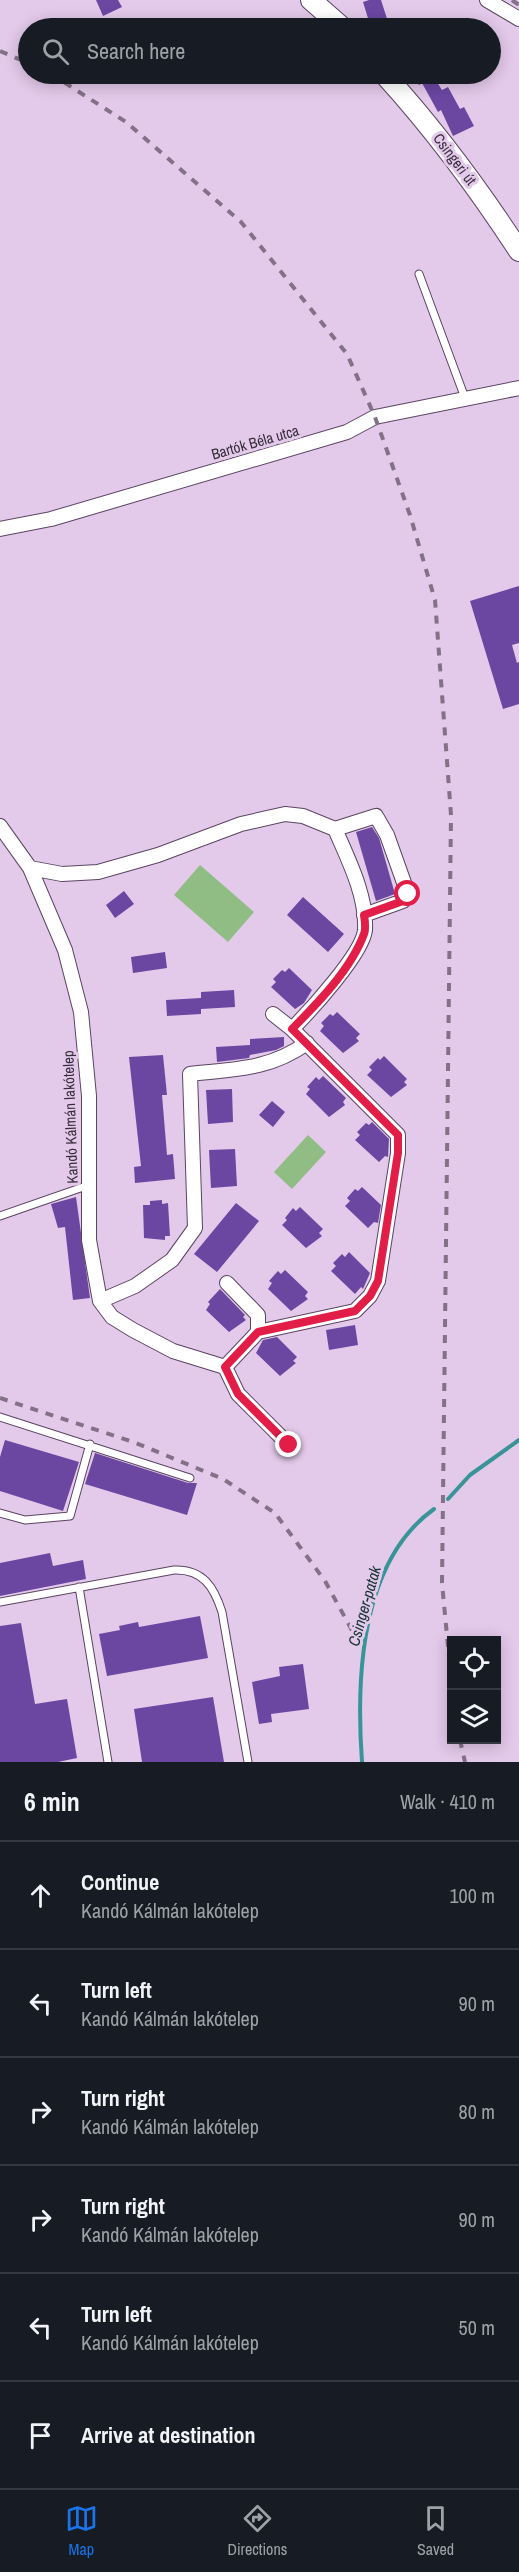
<!DOCTYPE html>
<meta charset="utf-8">
<style>
body{margin:0;font-family:"Archivo Narrow",sans-serif;background:#20242c;color:#f1f3f6}
.controls{position:absolute;right:18px;bottom:18px;display:grid;overflow:hidden;border-radius:0px;box-shadow:0 3px 15px #0003}
.controls button{width:54px;height:54px;display:grid;place-items:center;padding:0;border:0;border-bottom:2px solid #363941;background:#171b24;color:#f1f3f6;font:30px sans-serif}
.stop{position:absolute;width:18px;height:18px;margin:-14px;border:4px solid #e11d48;border-radius:50%;background:#fff}
.stop.end{background:#e11d48;border-color:#fff;box-shadow:0 2px 6px #0008}
.list{margin:0;padding:0;list-style:none}
h2{display:flex;justify-content:space-between;align-items:center;height:78px;margin:0;padding:0 24px;font-size:26px}
h2 small{font-size:20px;font-weight:400;color:#9ea1a6}
.list li{display:grid;grid-template-columns:39px 1fr auto;gap:18px;align-items:center;box-sizing:border-box;height:108px;padding:0 24px;border-top:2px solid #363941}
.list b{display:block;font-size:22px;white-space:nowrap}
.list p{margin:0;font-size:20px;white-space:nowrap;color:#9ea1a6}
.list em{font-size:20px;font-style:normal;color:#9ea1a6}
.icon{flex:none;width:33px;height:33px;fill:none;stroke:currentColor;stroke-width:2;stroke-linecap:round;stroke-linejoin:round}
.map{position:relative;flex:none;width:519px;height:1762px;overflow:hidden}
.search{position:absolute;background:#171b24;box-shadow:0 3px 15px #0003;left:18px;right:18px;top:18px;height:66px;display:flex;align-items:center;gap:15px;box-sizing:border-box;padding:0 21px;border-radius:33px;color:#9ea1a6;font-size:22px}
.sheet{height:726px;background:#171b24}
nav{display:flex;justify-content:space-around;align-items:center;box-sizing:border-box;height:84px;border-top:2px solid #363941;background:#171b24;font-size:16px;color:#9ea1a6}
nav a{display:grid;justify-items:center;gap:3px}
nav .on{color:#1a73e8}
.map>svg:first-child{display:block}
</style>
<div class="map">
<svg width="519" height="1762" viewBox="0 0 519 1762">
<rect width="100%" height="100%" fill="#e3c9ea"/>
<path fill="#90bd84" d="M200,865l54,47 -26,30 -54,-47z
M308,1135l18,17 -34,37 -18,-17z"/>
<g fill="none" stroke-linecap="round" stroke-linejoin="round">
<path stroke="#399498" stroke-width="4" d="M448,1499l22,-24 49,-35
M362,1762c-6,-83 -2,-200 72,-253"/>
</g>
<path fill="#6b47a2" d="M96,0h22l4,7 -19,9z
M369,0h12l9,28h-19l-8,-26z
M412,74h25l-4,2 9,14 6,-3 12,22 4,-2 10,19 -21,10 -12,-26 -3,2 -16,-29 -3,2z
M519,586v57l-7,2 5,18 2,-1v42l-16,5 -33,-108z
M372,827l7,11 16,56 -19,7 -20,-69z
M124,891l10,13 -19,14 -9,-13z
M303,897l41,37 -16,18 -41,-37z
M165,952l2,16 -34,5 -2,-16z
M289,968l23,22 -8,13 -9,6 -24,-22 5,-5 -3,-3 9,-9 3,2z
M234,990l1,17 -34,2v5l-34,2 -1,-16 35,-2v-6z
M337,1012l23,22 -4,4 3,3 -16,12 -23,-22 4,-5 -3,-3 9,-9 3,2z
M284,1037v9l-8,4 -26,5 -1,3 -32,4 -1,-15 34,-2v-6z
M163,1055l4,40h-5l5,60 6,-1 2,25 -40,4 -1,-16 7,-1 -12,-109z
M384,1056l23,23 -3,3 3,3 -16,12 -24,-22 5,-5 -3,-3 9,-9 2,2z
M323,1076l23,22 -3,4 2,3 -16,12 -23,-23 4,-5 -3,-2 9,-10 3,3z
M232,1089l1,33 -25,2 -2,-34z
M272,1101l13,11 -12,15 -14,-12z
M372,1122l17,17 -1,18 -3,-1 -6,6 -24,-22 5,-5 -3,-3 9,-9 3,2z
M235,1149l2,37 -26,2 -2,-38z
M362,1187l19,18 -3,18 -4,-1 -6,6 -23,-22 5,-5 -3,-3 8,-9 3,2z
M76,1197l14,101 -17,2 -8,-73 -7,1 -7,-24z
M162,1200v4l6,-1 2,33h-5v4l-21,-2 -1,-33h7v-4z
M236,1203l23,18 -42,51 -23,-18z
M300,1207l23,22 -4,4 3,3 -16,12 -24,-23 5,-5 -2,-2 8,-10 3,3z
M349,1252l21,21 -7,16 -2,-2 -6,7 -24,-23 5,-5 -3,-3 9,-9 3,3z
M285,1270l23,22 -3,4 3,3 -17,12 -23,-22 4,-6 -3,-2 9,-10 3,3z
M220,1289l25,26 -2,2 3,3 -17,12 -23,-22 4,-6 -2,-2z
M355,1325l3,20 -29,5 -3,-20z
M277,1337l20,20 -4,4 3,2 -16,13 -24,-23 7,-13z
M5,1440l74,22 -16,49 -63,-20v-34z
M95,1453l93,30h9l-10,32 -102,-31z
M50,1553l3,13 30,-6 3,19 -86,17v-33z
M200,1616l8,42 -101,18 -8,-42 21,-4 -1,-4 19,-4 1,5z
M21,1623l14,81 32,-5 10,59 -19,4h-58v-136z
M303,1664l6,45 -38,5 1,8 -13,2 -7,-42 28,-6 -1,-9z
M213,1697l11,65h-82l-8,-53z"/>
<g fill="none" stroke-linecap="round" stroke-linejoin="round">
<g stroke="#5b4561" stroke-width="9">
<path id="lane" d="M419,274l46,124
M0,1216l89,-31
M0,1417l190,61
M0,1513l25,7 45,-4 20,-72
M79,1587l29,175
M0,1602l174,-32c29,-1 40,17 48,42l26,150"/>
</g>
<g stroke="#5b4561" stroke-width="16">
<path id="street" d="M487,0l32,19
M0,529l51,-10 296,-87 28,-15 144,-29
M0,826l30,42 35,82 16,62 8,84v144l11,61 12,16 21,13 40,21 52,16 13,27 51,51
M335,829l41,-13 11,19 21,59 -5,7 -39,14
M30,868l32,6 36,-2 60,-17 83,-31 44,-10 18,2 32,13c13,30 32,67 30,101 -2,23 -55,81 -73,99l106,106v18l-20,128 -8,15 -15,15 -97,21 -33,35
M273,1014l19,15
M227,1283l31,32v17
M100,1301l35,-15 37,-26 23,-32 -5,-154c45,-5 79,-4 117,-31"/>
</g>
<g stroke="#5b4561" stroke-width="22">
<path id="secondary" d="M311,0l32,28
M384,74c50,55 94,114 135,177"/>
</g>
<use href="#lane" stroke="#fff" stroke-width="7"/>
<use href="#street" stroke="#fff" stroke-width="14"/>
<use href="#secondary" stroke="#fff" stroke-width="20"/>
<path stroke="#827187" stroke-width="4" stroke-dasharray="8 8" stroke-linecap="butt" d="M512,0l7,5
M0,51l28,12
M51,74l75,48 115,100 106,132 28,63 35,98 25,85 16,215 -9,768 10,106
M0,1398l136,45 87,36 52,34 50,68 29,53
M460,1740l5,22"/>
</g>
<g fill="none" stroke-linecap="round" stroke-linejoin="round">
<path stroke="#e11d48" stroke-width="8" d="M289,1445l-51,-51 -13,-27 33,-35 97,-21 15,-15 8,-15 20,-128v-18l-106,-106c26,-26 59,-60 72,-95 2,-5 1,-13 0,-19l39,-14 5,-7"/>
</g>
<g text-anchor="middle" dominant-baseline="central" stroke-width="6" stroke-linejoin="round" paint-order="stroke">
<g font-size="15" fill="#392f3c" stroke="#e3c9ea">
<text transform="translate(455 159) rotate(53)">Csingeri út</text>
<text transform="translate(255 442) rotate(-16)">Bartók Béla utca</text>
<text transform="translate(70 1117) rotate(-92)">Kandó Kálmán lakótelep</text>
</g>
<g font-size="16" font-style="italic" fill="#183536" stroke="#e3c9ea">
<text transform="translate(364 1606) rotate(-74)">Csinger-patak</text>
</g>
</g>
</svg>
<div class="controls">
<button><svg class="icon" aria-label="locate" viewBox="0 0 24 24"><circle cx="12" cy="12" r="6"/><path d="M12 2v4M12 18v4M2 12h4M18 12h4"/></svg></button>
<button><svg class="icon" aria-label="layers" viewBox="0 0 24 24"><path d="M12 4l9 5-9 5-9-5zM3 14l9 5 9-5"/></svg></button>
</div>
<div class="stop" style="left:408px;top:894px"></div>
<div class="stop end" style="left:289px;top:1445px"></div>
<div class="search"><svg class="icon" aria-label="search" viewBox="0 0 24 24"><circle cx="10" cy="10" r="6"/><path d="M15 15l6 6"/></svg>Search here</div>
</div>
<section class="sheet">
<h2>6 min<small>Walk · 410 m</small></h2>
<ul class="list">
<li><svg class="icon" aria-label="ahead" viewBox="0 0 24 24"><path d="M12 20V5M6 11l6-6 6 6"/></svg><div><b>Continue</b><p>Kandó Kálmán lakótelep</p></div><em>100 m</em></li>
<li><svg class="icon" aria-label="left" viewBox="0 0 24 24"><path d="M17 20v-9H6M10 6l-5 5 5 5"/></svg><div><b>Turn left</b><p>Kandó Kálmán lakótelep</p></div><em>90 m</em></li>
<li><svg class="icon" aria-label="right" viewBox="0 0 24 24"><path d="M7 20v-9h11M14 6l5 5-5 5"/></svg><div><b>Turn right</b><p>Kandó Kálmán lakótelep</p></div><em>80 m</em></li>
<li><svg class="icon" aria-label="right" viewBox="0 0 24 24"><path d="M7 20v-9h11M14 6l5 5-5 5"/></svg><div><b>Turn right</b><p>Kandó Kálmán lakótelep</p></div><em>90 m</em></li>
<li><svg class="icon" aria-label="left" viewBox="0 0 24 24"><path d="M17 20v-9H6M10 6l-5 5 5 5"/></svg><div><b>Turn left</b><p>Kandó Kálmán lakótelep</p></div><em>50 m</em></li>
<li><svg class="icon" aria-label="arrive" viewBox="0 0 24 24"><path d="M6 21V4h12l-3 4 3 4H6"/></svg><div><b>Arrive at destination</b></div></li>
</ul>
</section>
<nav>
<a class="on"><svg class="icon" aria-label="map" viewBox="0 0 24 24"><path d="M3 6l6-2 6 2 6-2v14l-6 2-6-2-6 2zM9 4v14M15 6v14"/></svg>Map</a>
<a><svg class="icon" aria-label="directions" viewBox="0 0 24 24"><path d="M12 3l9 9-9 9-9-9zM9 14v-3h6M13 9l2 2-2 2"/></svg>Directions</a>
<a><svg class="icon" aria-label="saved" viewBox="0 0 24 24"><path d="M7 4h10v16l-5-4-5 4z"/></svg>Saved</a>
</nav>
